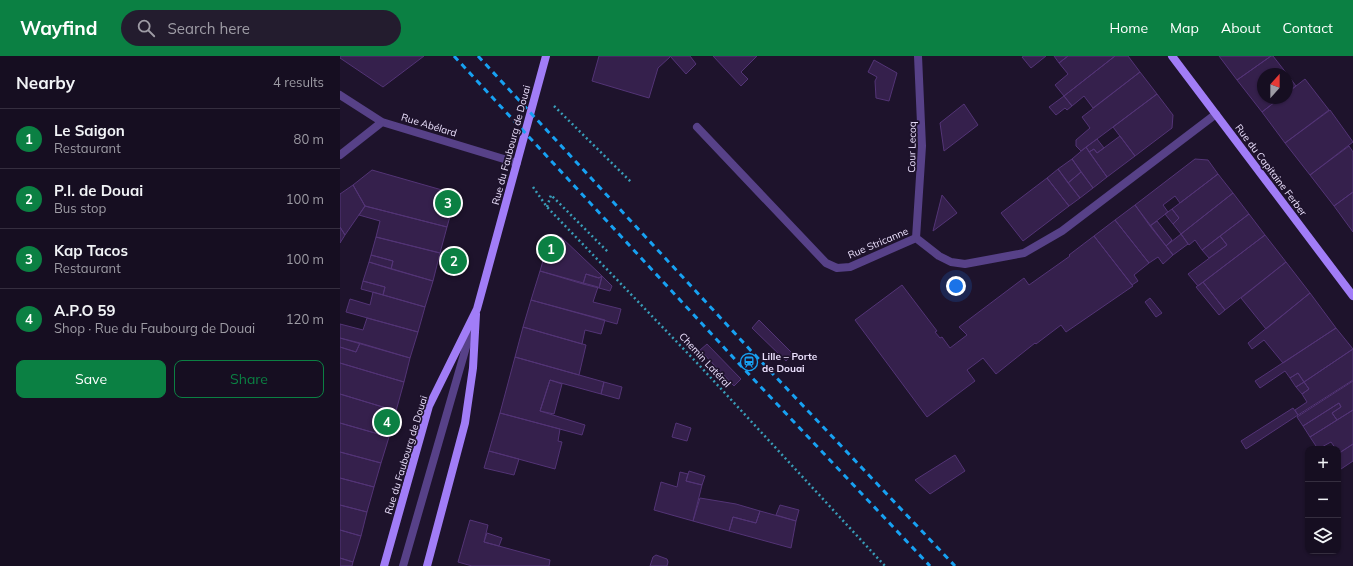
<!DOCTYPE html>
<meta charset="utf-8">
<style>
body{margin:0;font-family:Mulish,sans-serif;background:#231c2e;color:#f1f3f6}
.controls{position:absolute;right:12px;bottom:12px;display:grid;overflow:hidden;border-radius:8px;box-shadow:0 1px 3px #0004}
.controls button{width:36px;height:36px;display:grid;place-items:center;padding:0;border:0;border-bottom:1px solid #352e3f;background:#160e21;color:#f1f3f6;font:20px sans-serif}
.compass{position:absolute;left:917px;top:12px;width:36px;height:36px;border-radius:50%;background:#160e21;box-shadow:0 1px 3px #0004;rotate:21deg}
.you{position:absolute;left:616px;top:230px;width:14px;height:14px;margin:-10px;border:3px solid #fff;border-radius:50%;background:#1a73e8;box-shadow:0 0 0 6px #1a73e833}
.badge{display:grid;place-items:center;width:26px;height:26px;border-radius:50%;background:#0b8043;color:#fff;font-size:13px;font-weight:700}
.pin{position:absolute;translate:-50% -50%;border:2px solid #fff;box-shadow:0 1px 4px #0006}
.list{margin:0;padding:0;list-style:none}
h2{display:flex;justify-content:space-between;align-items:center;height:52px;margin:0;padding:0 16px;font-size:17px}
h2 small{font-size:13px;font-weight:400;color:#9e9ca5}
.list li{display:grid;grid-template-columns:26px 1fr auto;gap:12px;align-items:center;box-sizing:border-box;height:60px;padding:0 16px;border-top:1px solid #352e3f}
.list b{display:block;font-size:15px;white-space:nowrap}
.list p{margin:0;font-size:13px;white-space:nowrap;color:#9e9ca5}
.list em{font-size:13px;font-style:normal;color:#9e9ca5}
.actions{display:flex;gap:8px;padding:12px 16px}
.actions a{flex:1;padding:9px 0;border:1px solid #0b8043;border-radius:8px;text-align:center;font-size:14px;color:#0b8043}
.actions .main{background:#0b8043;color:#fff}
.icon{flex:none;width:22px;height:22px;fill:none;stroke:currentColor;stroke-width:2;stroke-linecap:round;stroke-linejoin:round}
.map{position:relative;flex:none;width:1013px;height:510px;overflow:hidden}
header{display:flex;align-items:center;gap:24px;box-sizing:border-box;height:56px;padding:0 20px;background:#0b8043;color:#fff}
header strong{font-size:19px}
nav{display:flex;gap:22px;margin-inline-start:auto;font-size:14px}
.search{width:280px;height:36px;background:#231c2e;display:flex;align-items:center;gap:10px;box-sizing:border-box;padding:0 14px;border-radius:22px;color:#9e9ca5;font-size:15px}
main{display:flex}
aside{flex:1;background:#160e21}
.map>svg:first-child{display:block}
</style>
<header>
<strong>Wayfind</strong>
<div class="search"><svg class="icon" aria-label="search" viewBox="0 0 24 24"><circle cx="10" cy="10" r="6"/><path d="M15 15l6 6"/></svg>Search here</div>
<nav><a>Home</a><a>Map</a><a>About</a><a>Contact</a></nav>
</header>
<main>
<aside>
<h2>Nearby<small>4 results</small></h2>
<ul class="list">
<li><span class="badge">1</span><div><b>Le Saigon</b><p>Restaurant</p></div><em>80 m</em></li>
<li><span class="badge">2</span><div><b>P.I. de Douai</b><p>Bus stop</p></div><em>100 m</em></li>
<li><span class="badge">3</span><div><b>Kap Tacos</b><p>Restaurant</p></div><em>100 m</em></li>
<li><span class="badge">4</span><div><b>A.P.O 59</b><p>Shop · Rue du Faubourg de Douai</p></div><em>120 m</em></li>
</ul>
<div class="actions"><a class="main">Save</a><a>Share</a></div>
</aside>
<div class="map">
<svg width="1013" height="510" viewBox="0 0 1013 510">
<rect width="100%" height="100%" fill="#1e132c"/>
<path fill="#35204c" stroke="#533476" d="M0,0h84l-41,31 -43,-29z
M259,0h71v1l-12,11 -9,30 -57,-17z
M330,0h20l6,8 -10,10z
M373,0h44l-16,16 7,7 -7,7z
M684,0h22l-15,12 -9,-11z
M714,0h14l-9,7z
M728,0h47l-51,40 -9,-11 13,-11 -9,-11z
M775,0h13l12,16 -47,36 -9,-12 -12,10 -8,-10z
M879,0h52l-34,24z
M931,0h2l14,18h-24v24h17l-18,14 -25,-32z
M534,4l23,13 -8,28 -13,-3 -1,-17 2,-4 -9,-5z
M800,16l17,22 -76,57 -5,-5v-6l14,-12 -8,-11z
M947,18l9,12 -9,7z
M965,23l24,31 -44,33 -23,-31 18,-14h7v-5z
M817,38l16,21 -1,13 -37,28 -22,-29z
M724,40l8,10 -5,4 -2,-2 -9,7 -7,-8z
M624,48l14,21 -34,26 -4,-28z
M990,54l23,32 -43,33 -25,-32z
M780,80l15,20 -28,21 -18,-25 5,-3 3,4z
M757,83l7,9 -7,5 -3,-4 -5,3 -3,-5z
M1009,90l4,6v40l-19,14 -24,-31z
M746,91l21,30 -14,11 -21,-29z
M732,103l9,13 -13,11 -10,-14z
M855,103l13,1 10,14 -38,29 -5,-7 -12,9 5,7 -18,14 -15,-21z
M718,113l22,29 -11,8 -22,-28z
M32,114l77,22 5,10 -7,25 -82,-21 -12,-21z
M741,116l12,16 -13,10 -12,-15z
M878,118l15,19 -52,41 -8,-10 6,-6 -7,-9z
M707,122l22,28 -46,35 -22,-28z
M13,129l12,21 -20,29 -5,-8v-33z
M1013,136v40l-19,-26z
M893,137l16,21 -47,36 -7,-10 -6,5 -8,-11z
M602,139l15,18 -24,18z
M795,149l38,50 -10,9 -5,-7 -9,6 -34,-43z
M25,150l82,21 -7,26 -64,-16 4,-16 -21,-6z
M832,153l7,9 -6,6 -8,-10z
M909,158l16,21 -67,51 -10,-12 39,-29 -7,-9z
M775,164l34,43 -15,12 4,6 -6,4 -38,-49z
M817,165l15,19 -6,6 -16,-20z
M0,171l5,8 -5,8z
M841,178l7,10 -15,11 -7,-9z
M925,179l21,27 -61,48 -22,-28z
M754,180l39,50 -67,46 -5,-7 -25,19 -1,-1 -39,31 -13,-16 -16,12 8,11 -48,36 -72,-97 47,-35 35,46 -2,1 5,6 2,-1 8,11 17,-13 -8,-8 65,-49 5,7 41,-29 -1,-1z
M880,180l7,9 -18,13 -7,-8z
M36,181l64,16 -7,28 -42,-12 2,-8 -22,-6z
M221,181l39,37 2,2 -3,2 -13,-4 -3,10 -43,-13 9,-31z
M31,199l22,6 -2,8 -22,-7z
M29,206l64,19 -8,26 -42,-12 2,-8 -22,-6z
M946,206l24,31 -44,36 -25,-31z
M200,215l58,16 -5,15 28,7 -4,15 -86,-24z
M246,218l13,4 3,-2 -3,12 -16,-4z
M262,220l10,10 -2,5 -11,-3z
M23,225l22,6 -2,8 -22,-6z
M863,226l22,28 -6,5 -23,-28z
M33,236l52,15 -7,25 -72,-20 4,-13 20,6z
M970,237l26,35 -53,35 -19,-23 -12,9 -4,-6z
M810,242l12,15 -6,4 -11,-15z
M191,244l74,20 -4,14 -16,-4 -3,14 -59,-17z
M27,262l51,14 -8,26 -70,-20v-14l23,6z
M419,264l34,34 -7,7 -34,-33z
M183,271l63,18 -7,30 -64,-18z
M996,272l17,21 -49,33 -6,-9 -8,5 -5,-7 -25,17 -5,-7z
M0,282l20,5 -4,9 -16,-5z
M20,287l50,15 -6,24 -64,-19v-16l16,5z
M367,288l34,35 -7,7 -34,-36z
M1013,293v31l-55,35 -3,-5 12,-8 -5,-8 7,-5 -5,-7z
M175,301l89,25 -3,12 -51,-14 -10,31 45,14 -3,10 -82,-22z
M0,307l64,19 -8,29 -56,-17z
M958,317l6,9 -8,5 -6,-9z
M210,324l12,4 -8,30 -14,-3z
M1013,325v29l-16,10 -5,-7 9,-6 -2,-4 -36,23 -6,-9z
M264,326l18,5 -3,12 -18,-5z
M964,326l5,7 -7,5 -6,-7z
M0,338l56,17 -7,26 -49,-14z
M999,347l2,4 -9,6 5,7 -27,17 -7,-11z
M953,352l5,7 -52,34 -5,-8z
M1013,354v34l-14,9 -1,-4h-2l-5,-7 -13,7 -8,-12z
M160,357l60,16 -2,12 4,1 -7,27 -66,-18z
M0,367l49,14 -8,26 -41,-11z
M336,367l15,5 -4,13 -15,-4z
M1013,388v17l-15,10v-17z
M149,395l30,8 -5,16 -30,-7z
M0,396l41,11 -7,24 -34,-9z
M615,399l10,16 -35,23 -15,-14z
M349,415l16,5 -3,9 -16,-4z
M340,416l8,2 -2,7 16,4 -9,36 -39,-11 7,-28 16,5z
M0,422l34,9 -7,25 -27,-7z
M360,442l36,6 24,7 -4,12 -23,-6 -4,14 -36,-10z
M0,449l27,7 -6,24 -21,-6z
M440,449l19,5 -3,11 -20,-6z
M420,455l36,10 -5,27 -62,-17 4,-14 23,6z
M130,464l18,5 -4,17 66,18 -1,6h-77l-14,-4z
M0,474l21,6 -8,26 -13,-4z
M147,477l15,5 -3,8 -15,-4z
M316,499l11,4 1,3 -1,4h-17l3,-9z
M0,502l13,4 -1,4h-12z"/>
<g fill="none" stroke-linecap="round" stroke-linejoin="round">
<path stroke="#399db8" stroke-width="2.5" stroke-dasharray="2 3" stroke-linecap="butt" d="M214,50l77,76
M193,131l14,20 152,158 186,201
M207,151l4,-12 58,58"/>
<path stroke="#574188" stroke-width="8" d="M63,510l70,-243"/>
<path stroke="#574188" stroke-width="8" d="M0,39l42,27 135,41
M357,71l129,136 11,5 13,-1 66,-29 23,18 12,6 14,2 59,-11 38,-22 154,-117
M0,99l42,-33
M576,182l6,-92 -4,-90"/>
<path stroke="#a17df7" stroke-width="8" d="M832,0l181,240
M44,510l45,-160 48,-97 69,-253
M87,510l38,-143 8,-55 3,-54"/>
<path stroke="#17a1f2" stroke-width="3" stroke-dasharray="6 5" stroke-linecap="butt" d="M114,0l289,312 187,198
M138,0l276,298 201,212"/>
</g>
<defs>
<g id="station-ring" transform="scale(0.9)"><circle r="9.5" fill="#1e132c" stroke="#17a1f2" stroke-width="1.5"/><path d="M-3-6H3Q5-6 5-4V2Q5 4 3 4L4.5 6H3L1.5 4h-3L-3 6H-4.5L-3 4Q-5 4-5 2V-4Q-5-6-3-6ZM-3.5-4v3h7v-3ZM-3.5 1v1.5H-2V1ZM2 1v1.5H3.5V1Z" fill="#17a1f2"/></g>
</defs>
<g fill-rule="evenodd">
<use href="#station-ring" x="409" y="306"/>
</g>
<g text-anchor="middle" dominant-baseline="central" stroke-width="3.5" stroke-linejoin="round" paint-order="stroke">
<g font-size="10" fill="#ebe0fd" stroke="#1e132c">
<text transform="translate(89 69) rotate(17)">Rue Abélard</text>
<text transform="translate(171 89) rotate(-75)">Rue du Faubourg de Douai</text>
<text transform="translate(572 91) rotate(-89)">Cour Lecoq</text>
<text transform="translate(931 114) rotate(53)">Rue du Capitaine Ferber</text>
<text transform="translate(538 187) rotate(-23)">Rue Stricanne</text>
<text transform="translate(365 304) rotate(47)">Chemin Latéral</text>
<text transform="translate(66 399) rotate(-73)">Rue du Faubourg de Douai</text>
</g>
<g font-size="10" font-weight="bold" fill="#ebe0fd" stroke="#1e132c" text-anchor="start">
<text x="422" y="300">Lille – Porte<tspan x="422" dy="12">de Douai</tspan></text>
</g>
</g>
</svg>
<div class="controls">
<button>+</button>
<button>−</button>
<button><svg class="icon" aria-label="layers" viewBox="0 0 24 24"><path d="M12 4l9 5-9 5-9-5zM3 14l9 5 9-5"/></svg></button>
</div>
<svg class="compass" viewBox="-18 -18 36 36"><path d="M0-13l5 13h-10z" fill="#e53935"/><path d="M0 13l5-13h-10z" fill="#9e9ca5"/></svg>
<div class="you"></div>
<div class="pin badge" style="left:211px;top:193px">1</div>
<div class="pin badge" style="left:114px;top:205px">2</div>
<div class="pin badge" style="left:108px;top:147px">3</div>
<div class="pin badge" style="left:47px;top:366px">4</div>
</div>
</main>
